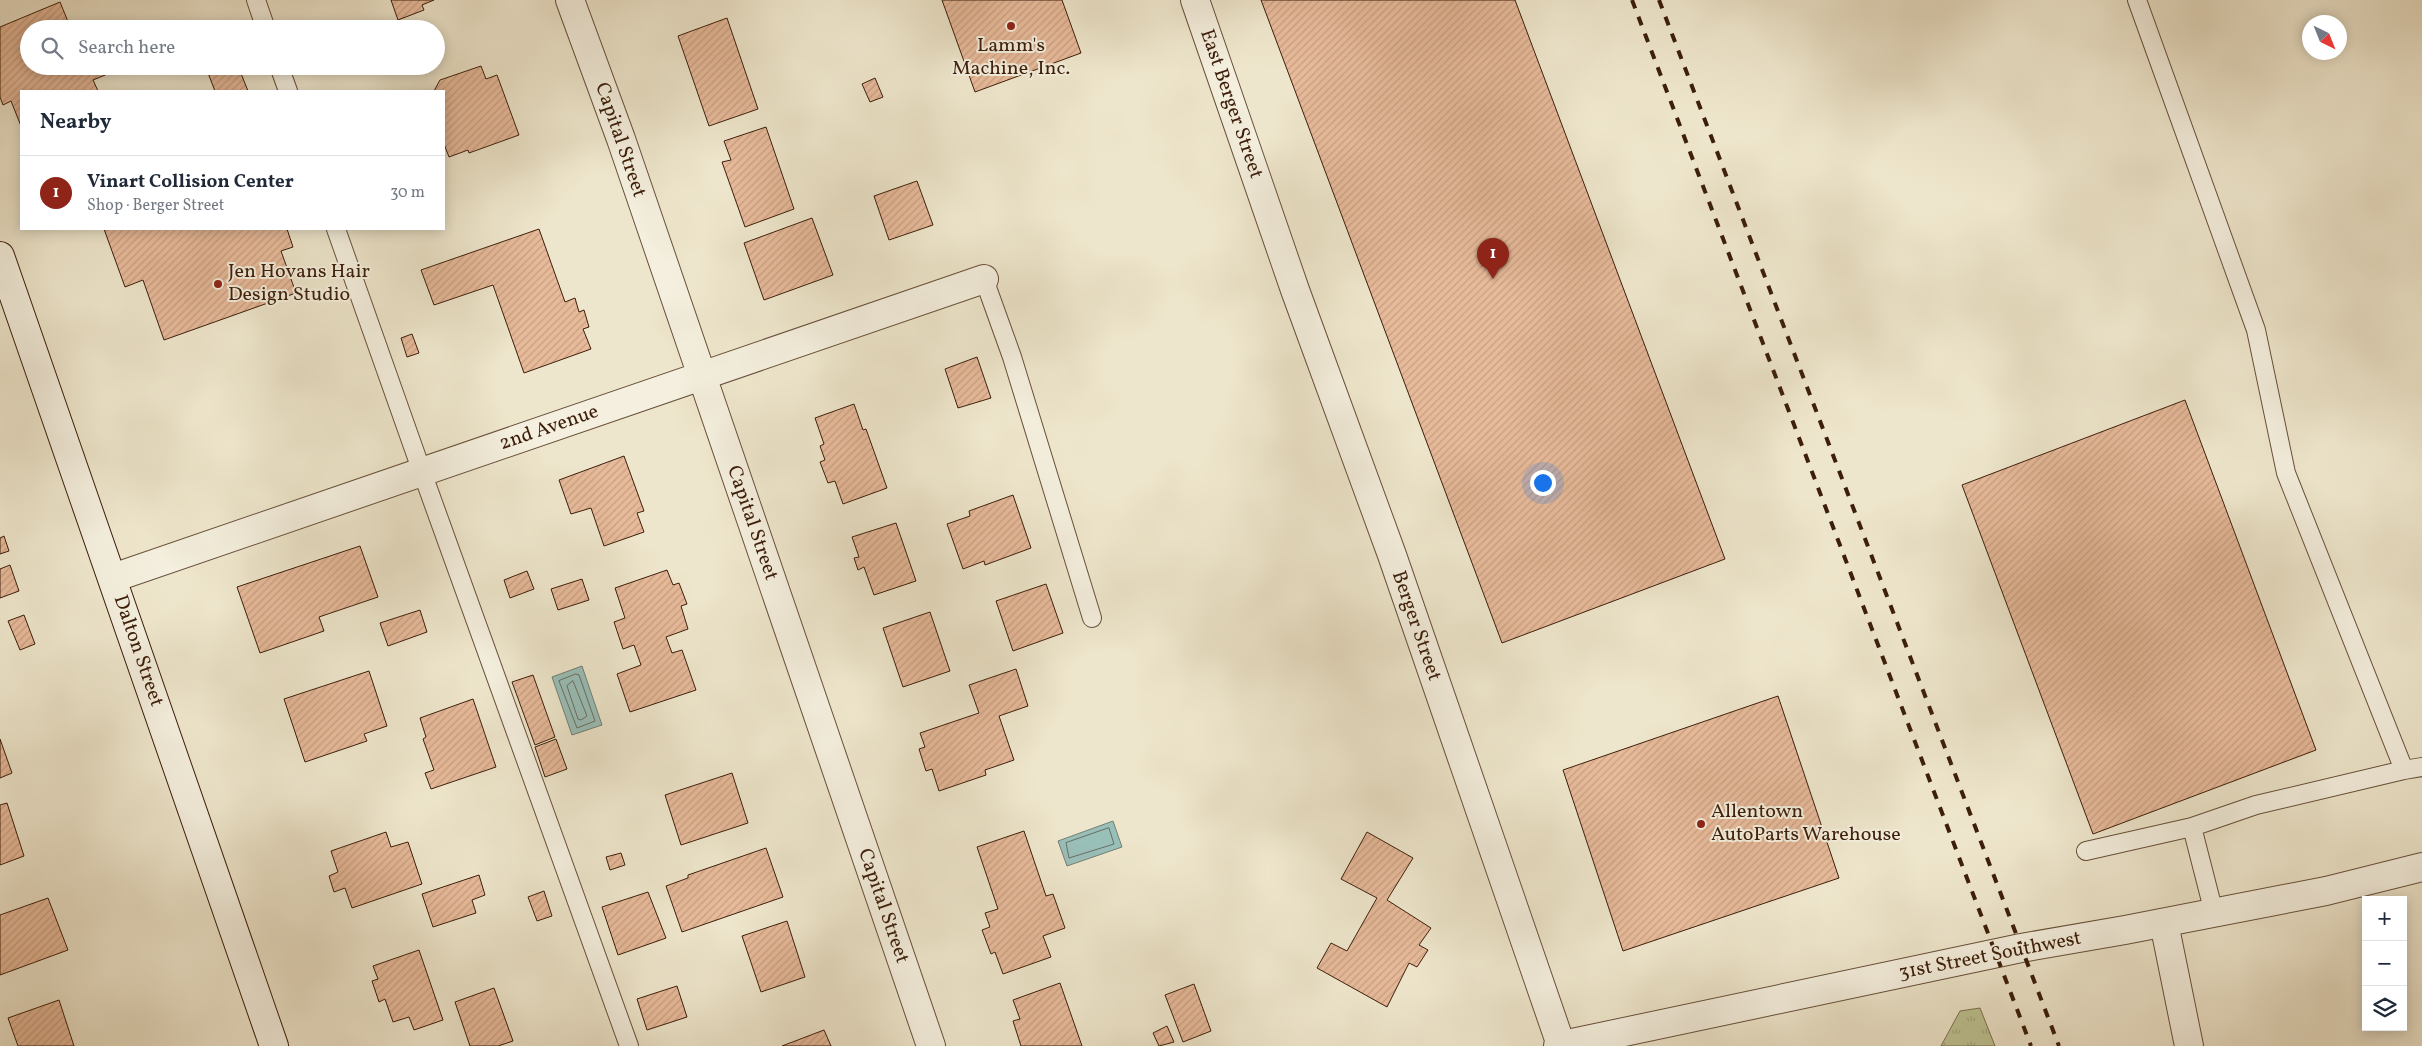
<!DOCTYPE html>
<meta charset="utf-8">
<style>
body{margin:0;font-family:Vollkorn,serif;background:#f6f6f7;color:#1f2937}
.controls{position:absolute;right:15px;bottom:15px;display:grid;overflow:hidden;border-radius:0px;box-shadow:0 2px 12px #0003}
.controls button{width:45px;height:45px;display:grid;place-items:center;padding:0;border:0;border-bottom:1px solid #e0e1e3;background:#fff;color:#1f2937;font:25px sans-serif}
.compass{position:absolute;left:2302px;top:15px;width:45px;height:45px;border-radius:50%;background:#fff;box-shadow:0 2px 12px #0003;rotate:137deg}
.you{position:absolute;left:1542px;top:482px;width:18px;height:18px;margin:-12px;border:4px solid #fff;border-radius:50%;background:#1a73e8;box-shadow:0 0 0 8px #1a73e833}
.badge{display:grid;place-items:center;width:32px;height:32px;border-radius:50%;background:#8f2418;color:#fff;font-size:16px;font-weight:700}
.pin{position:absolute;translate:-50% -41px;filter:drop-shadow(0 1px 2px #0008)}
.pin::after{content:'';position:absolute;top:26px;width:18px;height:15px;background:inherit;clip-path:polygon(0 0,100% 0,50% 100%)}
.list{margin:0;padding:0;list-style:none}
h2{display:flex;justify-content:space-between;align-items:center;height:65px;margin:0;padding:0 20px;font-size:21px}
h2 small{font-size:16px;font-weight:400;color:#747a83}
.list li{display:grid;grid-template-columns:32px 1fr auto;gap:15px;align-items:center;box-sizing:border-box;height:75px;padding:0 20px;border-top:1px solid #e0e1e3}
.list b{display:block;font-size:19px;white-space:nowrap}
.list p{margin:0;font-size:16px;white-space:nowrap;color:#747a83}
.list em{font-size:16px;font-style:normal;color:#747a83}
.icon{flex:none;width:28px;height:28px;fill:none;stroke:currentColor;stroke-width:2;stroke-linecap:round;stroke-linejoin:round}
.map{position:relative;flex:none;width:2422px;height:1046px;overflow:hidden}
.search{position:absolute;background:#fff;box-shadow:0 2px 12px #0003;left:20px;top:20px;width:425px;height:55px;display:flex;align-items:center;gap:12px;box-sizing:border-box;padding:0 18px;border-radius:28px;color:#747a83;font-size:19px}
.panel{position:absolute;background:#fff;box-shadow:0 2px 12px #0003;left:20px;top:90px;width:425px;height:140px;border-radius:0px}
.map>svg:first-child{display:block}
</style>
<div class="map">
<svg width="2422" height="1046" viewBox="0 0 2422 1046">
<defs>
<pattern id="grass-tufts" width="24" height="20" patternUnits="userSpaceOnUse" patternTransform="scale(1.25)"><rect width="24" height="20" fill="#bec394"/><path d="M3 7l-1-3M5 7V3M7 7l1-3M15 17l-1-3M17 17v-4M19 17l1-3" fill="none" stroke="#a4a77e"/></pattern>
<pattern id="building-hatch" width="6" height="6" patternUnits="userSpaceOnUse" patternTransform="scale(1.25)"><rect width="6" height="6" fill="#e7ba9a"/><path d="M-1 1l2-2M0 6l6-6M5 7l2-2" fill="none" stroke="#c79f83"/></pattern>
</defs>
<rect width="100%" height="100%" fill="#eee6cc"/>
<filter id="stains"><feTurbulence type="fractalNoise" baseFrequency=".004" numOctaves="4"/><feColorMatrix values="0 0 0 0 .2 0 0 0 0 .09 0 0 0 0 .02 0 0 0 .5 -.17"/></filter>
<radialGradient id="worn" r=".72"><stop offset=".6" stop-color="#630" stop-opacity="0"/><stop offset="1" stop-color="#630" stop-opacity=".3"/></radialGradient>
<path fill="url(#grass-tufts)" stroke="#7d704f" d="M1980,1008l15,38h-54l19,-35z"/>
<path fill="#99bfb9" stroke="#747f73" d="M582,666l20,59 -30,10 -20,-58z
M1113,821l9,26 -55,19 -9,-25z"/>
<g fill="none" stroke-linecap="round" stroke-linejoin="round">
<path stroke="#6a6e62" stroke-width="1" d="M576,674l3,1 16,46 -18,7 -18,-47z
M573,681l14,35 -6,4 -3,-1 -11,-33z
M1109,828l5,16 -45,14 -3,-15z"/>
</g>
<path fill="url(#building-hatch)" stroke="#3c1e0a" d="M391,0h43l-12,5 2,5 -26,10z
M942,0h120l19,53 -106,39z
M1261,0h254l210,559 -223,84z
M60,2l11,27h-42v37h98l-34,14 5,11h-77v35l-10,-25 -8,4 -3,-8v-70z
M727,18l31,91 -49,17 -31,-90z
M224,66h14l10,25h-33l-7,-18z
M481,66l5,13 11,-4 22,60 -50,18 -1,-3 -19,7 -5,-13v-53h-10l6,-11z
M875,78l8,19 -13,5 -8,-18z
M766,127l28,82 -49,18 -23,-65 9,-2 -7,-19z
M917,181l16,44 -44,15 -15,-44z
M812,218l21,57 -69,25 -20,-57z
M104,229h183l6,18 -12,4 15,42 -132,47 -21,-60 -18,7z
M539,229l26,73 10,-4 4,14 5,-2 5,17 -6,2 8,20 -67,24 -31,-88 -59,20 -13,-35z
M412,334l7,19 -12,4 -6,-19z
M977,357l14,41 -33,10 -13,-39z
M2185,400l131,350 -223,84 -131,-349z
M854,404l9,26 3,-1 21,59 -44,16 -8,-23 -7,2 -8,-21 5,-2 -5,-14 4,-2 -9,-26z
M624,456l20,55 -7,2 7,19 -40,14 -13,-38 -20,6 -12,-34z
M1013,495l18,53 -46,17 -1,-4 -21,8 -16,-45 23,-8 -1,-5z
M896,523l20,58 -42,14 -10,-28 -6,3 -4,-12 5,-1 -7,-20z
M4,536l5,15 -9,3v-16z
M360,546l18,51 -59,20 5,14 -64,22 -23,-66z
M10,565l9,26 -19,7v-29z
M667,570l6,15 6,-2 8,21 -6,2 7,23 -22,8 6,16 10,-3 14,40 -66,22 -13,-38 24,-9 -7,-20 -11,4 -9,-27 11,-4 -10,-30z
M527,571l7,18 -24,9 -6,-18z
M582,579l7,21 -31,10 -7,-21z
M1046,584l17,49 -50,18 -17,-50z
M420,610l7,22 -39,14 -8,-23z
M930,612l20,59 -47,16 -20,-59z
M24,615l11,29 -15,6 -12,-29z
M1016,669l12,37 -29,10 15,44 -29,10 1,5 -47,16 -7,-22 -6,2 -7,-22 6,-2 -5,-14 59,-20 -10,-28z
M369,671l18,55 -23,8 3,7 -62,21 -21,-63z
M533,675l22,62 -20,8 -23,-63z
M1778,696l61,182 -216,73 -60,-181z
M473,699l23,68 -65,22 -6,-16 9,-3 -11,-31 3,-2 -6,-19z
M0,739l12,34 -12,5z
M556,739l11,30 -22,8 -10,-30z
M732,773l16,50 -67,22 -16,-50z
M7,803l17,53 -24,9v-60z
M1024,831l22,65 7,-2 12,34 -22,8 8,21 -48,17 -8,-22 -4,2 -9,-24 8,-3 -5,-14 13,-4 -21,-62z
M386,832l5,15 17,-5 14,42 -70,24 -7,-20 -11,4 -5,-16 9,-4 -7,-21z
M1367,832l46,26 -26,42 44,28 -12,17 9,5 -11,17 -8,-4 -22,44 -70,-39 14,-25 16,8 30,-53 -36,-19z
M766,848l17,49 -101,35 -16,-46 22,-8v-3z
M621,853l4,12 -15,5 -4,-13z
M479,875l6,20 -13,5 4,13 -43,14 -11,-33z
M544,891l8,25 -15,5 -9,-24z
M648,892l18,46 -48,17 -16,-48z
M48,898l20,52 -68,25v-60z
M787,921l18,56 -44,15 -19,-56z
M419,950l24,70 -29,10 -5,-13 -16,5 -8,-23 -6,3 -7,-21 6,-2 -5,-13z
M1060,983l22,63h-61l-8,-25 7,-2 -7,-19z
M1194,984l17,47 -28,11 -18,-47z
M677,986l10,31 -40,13 -10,-31z
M494,988l19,53 -15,5h-28l-15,-44z
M59,1000l15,46h-56l-10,-28z
M1167,1026l7,16 -15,4 -6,-13z
M824,1030l7,16h-49z"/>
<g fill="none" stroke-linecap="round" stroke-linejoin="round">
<g stroke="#68503a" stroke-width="20">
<path id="service" d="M256,0l10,29
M2137,0l119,330 30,143 118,297 18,-3
M279,66l9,25
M336,229l86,243 207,574
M984,279l28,78 80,261
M2086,851l106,-24
M2214,913l-22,-86 64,-22 148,-35"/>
</g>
<g stroke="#68503a" stroke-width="30">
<path id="minor" d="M570,0l51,139 310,907
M1195,0l100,290 97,265 169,490
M113,578l871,-299
M2164,923l25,123"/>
</g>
<g stroke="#68503a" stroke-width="30">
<path id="tertiary" d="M1558,1046l463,-98 104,-18 201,-39 96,-24"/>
</g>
<g stroke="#3c1e0a" stroke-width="30">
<path id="secondary" d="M0,256l274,790"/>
</g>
<use href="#service" stroke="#f4efde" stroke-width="18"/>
<use href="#minor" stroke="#f4efde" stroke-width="28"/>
<use href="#tertiary" stroke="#f4efde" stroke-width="28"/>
<use href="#secondary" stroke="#f4efde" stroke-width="28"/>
<path stroke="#3c1e0a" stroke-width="4" stroke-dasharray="9 9" stroke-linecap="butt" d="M1632,0l399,1046
M1659,0l400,1046"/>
</g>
<g fill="#8f2418" stroke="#f4efde" stroke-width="2">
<circle cx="1011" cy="26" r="5"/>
<circle cx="218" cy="284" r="5"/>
<circle cx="1701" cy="824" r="5"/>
</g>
<g text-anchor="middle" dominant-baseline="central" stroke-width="4" stroke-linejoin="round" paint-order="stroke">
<g font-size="20" fill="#3c1e0a" stroke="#f4efde" text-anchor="start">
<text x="1011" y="46" text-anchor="middle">Lamm's<tspan x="1011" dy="23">Machine, Inc.</tspan></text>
<text x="228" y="272">Jen Hovans Hair<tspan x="228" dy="23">Design Studio</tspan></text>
<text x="1711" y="812">Allentown<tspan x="1711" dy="23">AutoParts Warehouse</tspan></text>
</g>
<g font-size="20" fill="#3c1e0a" stroke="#f4efde">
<text transform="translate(1231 104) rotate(71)">East Berger Street</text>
<text transform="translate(620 140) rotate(71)">Capital Street</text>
<text transform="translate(549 428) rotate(-19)">2nd Avenue</text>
<text transform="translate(752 523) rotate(71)">Capital Street</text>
<text transform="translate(1416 626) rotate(71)">Berger Street</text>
<text transform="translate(138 651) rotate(71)">Dalton Street</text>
<text transform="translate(883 906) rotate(71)">Capital Street</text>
<text transform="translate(1990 956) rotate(-11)">31st Street Southwest</text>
</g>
</g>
<rect width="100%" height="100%" filter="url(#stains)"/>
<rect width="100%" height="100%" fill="url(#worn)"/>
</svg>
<div class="controls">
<button>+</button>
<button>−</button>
<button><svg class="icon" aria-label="layers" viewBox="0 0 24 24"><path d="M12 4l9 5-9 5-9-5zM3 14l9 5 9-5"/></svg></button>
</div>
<svg class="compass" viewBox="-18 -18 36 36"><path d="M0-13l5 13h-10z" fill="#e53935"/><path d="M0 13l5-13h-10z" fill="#747a83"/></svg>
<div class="you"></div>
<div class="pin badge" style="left:1493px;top:279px">1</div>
<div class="search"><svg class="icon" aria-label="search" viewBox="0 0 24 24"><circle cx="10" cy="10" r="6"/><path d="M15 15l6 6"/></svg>Search here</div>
<section class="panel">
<h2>Nearby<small></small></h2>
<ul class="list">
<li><span class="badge">1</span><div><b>Vinart Collision Center</b><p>Shop · Berger Street</p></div><em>30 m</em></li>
</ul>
</section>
</div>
